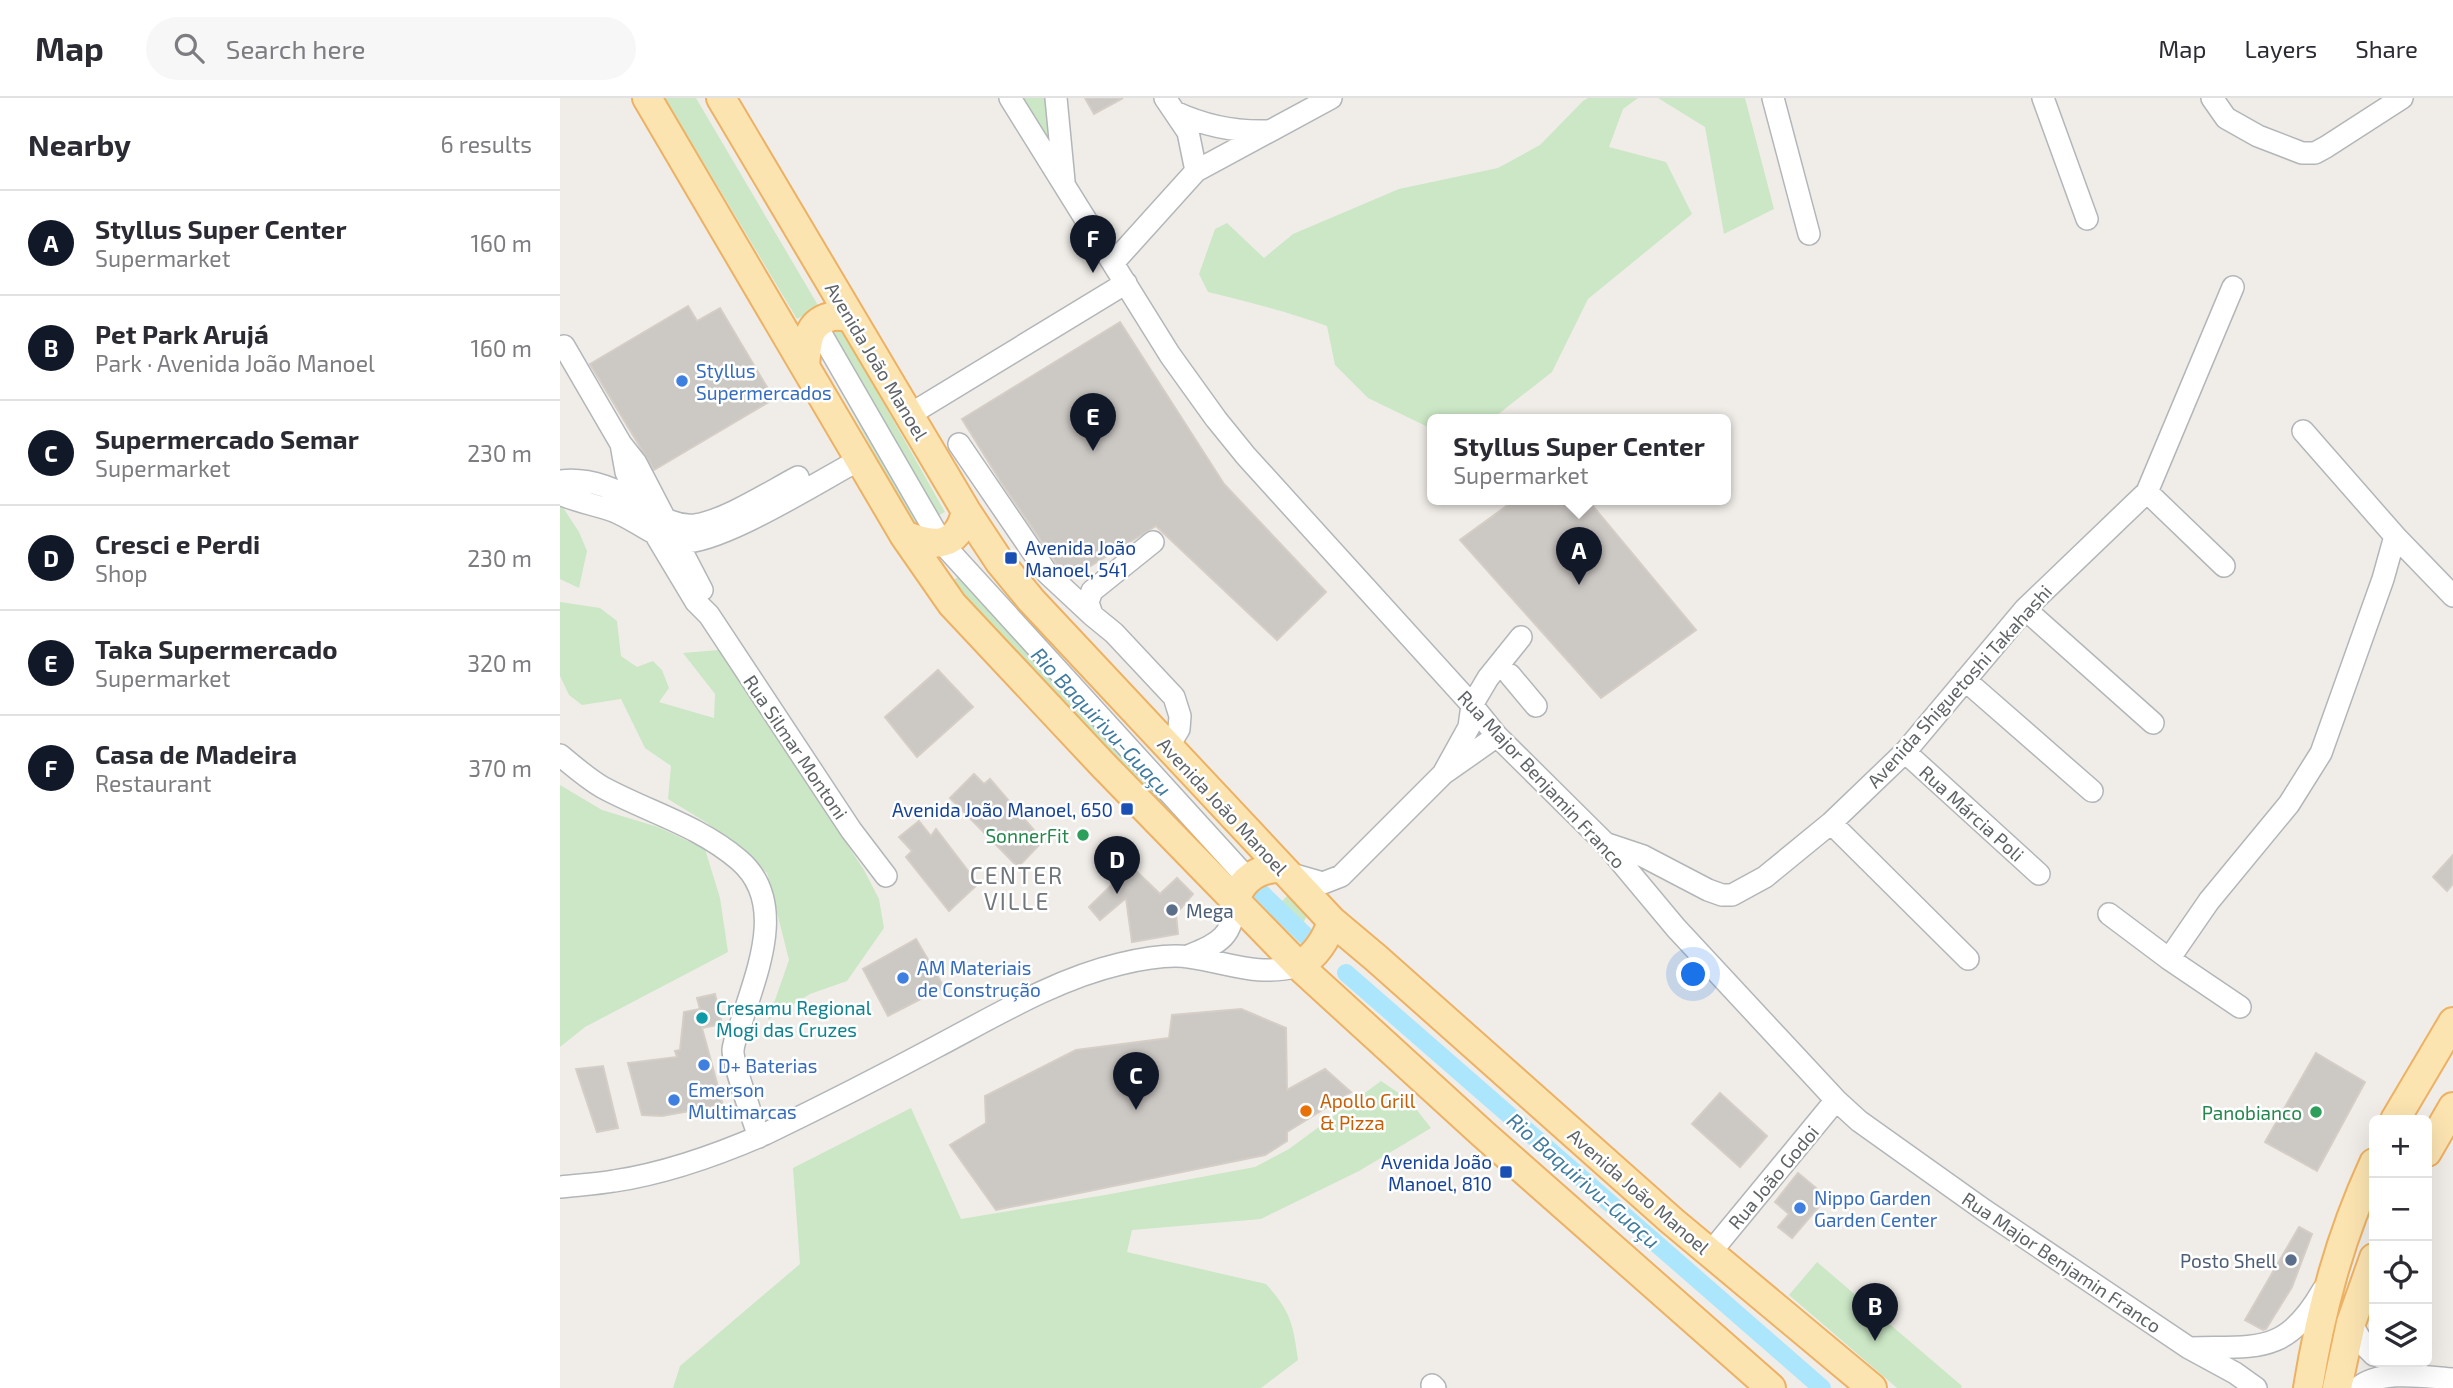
<!DOCTYPE html>
<meta charset="utf-8">
<style>
body{margin:0;font-family:"Exo 2",sans-serif;background:#f7f7f7;color:#2b2b33}
.controls{position:absolute;right:21px;bottom:21px;display:grid;overflow:hidden;border-radius:10px;box-shadow:0 7px 28px #0002}
.controls button{width:63px;height:63px;display:grid;place-items:center;padding:0;border:0;border-bottom:2px solid #e1e1e2;background:#fff;color:#2b2b33;font:35px sans-serif}
.you{position:absolute;left:1134px;top:877px;width:24px;height:24px;margin:-18px;border:5px solid #fff;border-radius:50%;background:#1a73e8;box-shadow:0 0 0 10px #1a73e833}
.badge{display:grid;place-items:center;width:46px;height:46px;border-radius:50%;background:#111827;color:#fff;font-size:23px;font-weight:700}
.pin{position:absolute;translate:-50% -58px;filter:drop-shadow(0 2px 4px #0008)}
.pin::after{content:'';position:absolute;top:37px;width:24px;height:21px;background:inherit;clip-path:polygon(0 0,100% 0,50% 100%)}
.popup{position:absolute;left:867px;top:316px;width:304px;height:91px;box-sizing:border-box;display:grid;place-content:center;border-radius:10px;background:#fff;filter:drop-shadow(0 2px 5px #0005);font-size:23px;white-space:nowrap;color:#7c7c81}
.popup b{font-size:26px;color:#2b2b33}
.popup::after{content:'';position:absolute;left:50%;top:100%;margin-left:-14px;border:14px solid transparent;border-top-color:#fff}
.list{margin:0;padding:0;list-style:none}
h2{display:flex;justify-content:space-between;align-items:center;height:91px;margin:0;padding:0 28px;font-size:30px}
h2 small{font-size:23px;font-weight:400;color:#7c7c81}
.list li{display:grid;grid-template-columns:46px 1fr auto;gap:21px;align-items:center;box-sizing:border-box;height:105px;padding:0 28px;border-top:2px solid #e1e1e2}
.list b{display:block;font-size:26px;white-space:nowrap}
.list p{margin:0;font-size:23px;white-space:nowrap;color:#7c7c81}
.list em{font-size:23px;font-style:normal;color:#7c7c81}
.icon{flex:none;width:38px;height:38px;fill:none;stroke:currentColor;stroke-width:2;stroke-linecap:round;stroke-linejoin:round}
.map{position:relative;flex:none;width:1893px;height:1290px;overflow:hidden}
header{display:flex;align-items:center;gap:42px;box-sizing:border-box;height:98px;padding:0 35px;background:#fff;border-bottom:2px solid #e1e1e2}
header strong{font-size:33px}
nav{display:flex;gap:38px;margin-inline-start:auto;font-size:24px}
.search{width:490px;height:63px;background:#f7f7f7;display:flex;align-items:center;gap:18px;box-sizing:border-box;padding:0 24px;border-radius:38px;color:#7c7c81;font-size:26px}
main{display:flex}
aside{flex:1;background:#fff}
.map>svg:first-child{display:block}
</style>
<header>
<strong>Map</strong>
<div class="search"><svg class="icon" aria-label="search" viewBox="0 0 24 24"><circle cx="10" cy="10" r="6"/><path d="M15 15l6 6"/></svg>Search here</div>
<nav><a>Map</a><a>Layers</a><a>Share</a></nav>
</header>
<main>
<aside>
<h2>Nearby<small>6 results</small></h2>
<ul class="list">
<li><span class="badge">A</span><div><b>Styllus Super Center</b><p>Supermarket</p></div><em>160 m</em></li>
<li><span class="badge">B</span><div><b>Pet Park Arujá</b><p>Park · Avenida João Manoel</p></div><em>160 m</em></li>
<li><span class="badge">C</span><div><b>Supermercado Semar</b><p>Supermarket</p></div><em>230 m</em></li>
<li><span class="badge">D</span><div><b>Cresci e Perdi</b><p>Shop</p></div><em>230 m</em></li>
<li><span class="badge">E</span><div><b>Taka Supermercado</b><p>Supermarket</p></div><em>320 m</em></li>
<li><span class="badge">F</span><div><b>Casa de Madeira</b><p>Restaurant</p></div><em>370 m</em></li>
</ul>
</aside>
<div class="map">
<svg width="1893" height="1290" viewBox="0 0 1893 1290">
<rect width="100%" height="100%" fill="#f0ede8"/>
<path fill="#cbe7c5" d="M105,0h31l123,209 -22,12z
M458,0h34l3,58z
M1028,0h50l-15,11 -14,38 57,15 26,52 -104,85 -36,73 -60,47h-60v10l-64,-31 -33,-33 -8,-39c-39,-14 -78,-24 -119,-34l-9,-18 16,-45 12,-6 37,35 29,-24 106,-45 99,-21 42,-23 43,-44z
M1098,0h87l29,111 -50,25 -19,-107z
M280,228l105,186 -30,15 -101,-184z
M0,405l19,29 8,19 -8,37 -19,-9z
M415,465l272,297 -8,15 -15,6 -275,-297z
M0,504l40,6 17,13 4,35 16,11 16,-6 9,9 7,18 -10,14 55,16 1,-24 -32,-41 36,-3 145,220 15,29 5,29 -37,53 -37,13 -42,26 21,-60 -22,-87 -60,-50 -39,-24 3,-33 -26,-18 -24,-49 -39,6 -13,-10 -9,-19z
M0,687l42,25 56,17 47,22 15,49 8,54 -143,75 -25,20z
M729,796l19,19 -5,11 -11,4 -18,-19z
M821,983l28,19 22,28 -72,43 -98,48 -129,11 -5,22 139,32c25,28 27,40 32,76l-37,28h-588l7,-22 120,-102 -7,-96 118,-60 50,111 144,-24 150,-28 34,-18z
M1257,1164l145,124 -1,2h-64l-108,-93z"/>
<g fill="none" stroke-linecap="round" stroke-linejoin="round">
<path stroke="#ace6fc" stroke-width="18" d="M694,788l58,56
M786,875l476,415"/>
</g>
<path fill="#ccc8c4" stroke="#d5cec6" stroke-width="2" d="M525,0h38l-29,16z
M128,208l9,15 23,-13 54,91 -120,71 -64,-106z
M560,224l104,162 102,108 -49,48 -121,-114 -85,52 -14,-14 -56,-82 -39,-63z
M956,401h71l109,131 -95,68 -141,-158z
M378,572l35,37 -56,50 -32,-40z
M414,676l10,10 6,-5 44,51 -3,4 9,10 -22,23 -68,-69z
M359,723l12,15 5,-7 42,55 -29,27 -43,-54 6,-6 -13,-14z
M1893,757v29l-6,7 -14,-14z
M571,768l29,28 17,-16 16,16 -17,20 2,20 -46,8 -6,-44 -26,22 -11,-13z
M356,841l28,48 -56,29 -25,-47z
M155,896l7,30 -20,4 21,77 -61,11 -20,-1 -14,-52 49,-6 -2,-6 5,-1 4,-38 16,-3 -3,-11z
M681,911l45,19 1,62 38,-21 26,23 -64,40v9l-22,14 -269,55 -46,-65 36,-22 -1,-27 91,-46 93,-12 3,-23z
M1756,955l49,29 -48,89 -52,-29z
M43,968l15,62 -21,4 -21,-63z
M1160,995l47,43 -27,31 -48,-43z
M1238,1075l29,24 -35,41 -14,-11 11,-13 -14,-12z
M1739,1129l13,7 -20,53 -26,42 -3,1 -18,-10z"/>
<g fill="none" stroke-linecap="round" stroke-linejoin="round">
<g stroke="#b3b6b9" stroke-width="24">
<path id="minor" d="M450,0l160,257 46,64 30,37 226,249 25,31 108,107 71,85 160,172 23,21 125,89 205,138 46,25 21,15
M496,0l8,83
M605,0l23,34 8,39
M1213,0l36,136
M1483,0l44,121
M1652,0l14,20 32,18 44,17h13l11,-6 76,-49
M615,14c30,14 58,20 92,19
M553,165l83,-92 135,-73
M256,227l126,218 306,336
M4,248l57,98 15,19 66,127
M349,317l217,-132
M1743,333l92,105 58,60
M61,346l5,28 28,60 42,70 13,13 142,215 35,46
M399,346l88,129 45,42
M0,383c29,-4 57,8 81,23 18,11 32,23 54,21 30,-4 76,-34 103,-48
M1587,394l77,74
M0,396c17,8 38,11 56,18 21,9 41,27 63,30 37,5 144,-63 180,-82
M593,444l-61,49 -4,11 4,13 22,18 60,64 6,19 -1,13 -11,18
M1465,511l128,114
M950,577l26,31
M1405,582l127,111
M937,638l-54,38 26,-47 3,-22 16,-27 33,-41
M1345,654l134,122
M0,657c13,11 27,23 42,32 46,25 96,38 137,73 48,41 19,109 3,160 -3,9 -8,20 -9,30 -1,12 21,72 26,87
M1271,725l137,136
M1047,746l36,12 65,34 14,5h10l33,-18 66,-54 74,-71 120,-143 122,-117 86,-205
M728,775l35,10 18,-7 102,-102
M1549,816l60,45 71,48
M628,858c31,-13 45,-18 47,-56
M1609,861l40,-58 80,-97 32,-51 62,-174 12,-43
M0,1089c18,-2 37,-3 54,-6 53,-8 103,-26 151,-47 58,-28 115,-57 171,-87 59,-31 120,-68 184,-83 21,-5 48,-10 69,-7 41,6 68,20 110,9
M1150,1155l126,-153
M1791,1225l13,22 10,10
M1631,1250c67,-2 95,7 132,-58
M872,1287l3,3
M1798,1290c21,-19 68,-11 95,-9"/>
</g>
<g stroke="#edb164" stroke-width="32">
<path id="major" d="M87,0l257,437 48,69 152,162 195,200 184,168 288,254
M161,0l245,413 33,50 32,39 301,321 44,37 296,263 200,167
M245,268c1,-9 1,-20 4,-29 5,-18 26,-26 43,-18
M344,437c29,12 54,14 62,-24
M675,802c7,-21 23,-32 45,-32
M739,868c17,-11 27,-25 33,-45
M1835,1022l58,-98
M1867,1054l26,-45
M1748,1290c13,-80 32,-151 66,-225
M1777,1290l14,-65 23,-65"/>
</g>
<use href="#minor" stroke="#fff" stroke-width="21"/>
<use href="#major" stroke="#fce4b1" stroke-width="28"/>
</g>
<g fill="#3f7fe0" stroke="#fff" stroke-width="2.5">
<circle cx="122" cy="283" r="7"/>
<circle cx="343" cy="880" r="7"/>
<circle cx="144" cy="967" r="7"/>
<circle cx="114" cy="1002" r="7"/>
<circle cx="1240" cy="1110" r="7"/>
</g>
<g fill="#1a4fb4" stroke="#fff" stroke-width="2.5">
<rect x="444" y="453" width="14" height="14" rx="3.5"/>
<rect x="560" y="704" width="14" height="14" rx="3.5"/>
<rect x="939" y="1067" width="14" height="14" rx="3.5"/>
</g>
<g fill="#2e9e5b" stroke="#fff" stroke-width="2.5">
<circle cx="523" cy="737" r="7"/>
<circle cx="1756" cy="1014" r="7"/>
</g>
<g fill="#5c6f8a" stroke="#fff" stroke-width="2.5">
<circle cx="612" cy="812" r="7"/>
<circle cx="1731" cy="1162" r="7"/>
</g>
<circle fill="#0f9aa8" stroke="#fff" stroke-width="2.5" cx="142" cy="920" r="7"/>
<circle fill="#e8710a" stroke="#fff" stroke-width="2.5" cx="746" cy="1013" r="7"/>
<g text-anchor="middle" dominant-baseline="central" stroke-width="5" stroke-linejoin="round" paint-order="stroke">
<g font-size="19" fill="#5f6467" stroke="#fff">
<text transform="translate(317 263) rotate(59)">Avenida João Manoel</text>
<text transform="translate(1399 588) rotate(-48)">Avenida Shiguetoshi Takahashi</text>
<text transform="translate(236 649) rotate(56)">Rua Silmar Montoni</text>
<text transform="translate(982 681) rotate(47)">Rua Major Benjamin Franco</text>
<text transform="translate(663 708) rotate(47)">Avenida João Manoel</text>
<text transform="translate(1412 715) rotate(42)">Rua Márcia Poli</text>
<text transform="translate(1213 1079) rotate(-50)">Rua João Godoi</text>
<text transform="translate(1079 1093) rotate(41)">Avenida João Manoel</text>
<text transform="translate(1502 1164) rotate(34)">Rua Major Benjamin Franco</text>
</g>
<g font-size="19" fill="#366cbe" stroke="#fff" text-anchor="start">
<text x="136" y="272">Styllus<tspan x="136" dy="22">Supermercados</tspan></text>
<text x="357" y="869">AM Materiais<tspan x="357" dy="22">de Construção</tspan></text>
<text x="158" y="967">D+ Baterias</text>
<text x="128" y="991">Emerson<tspan x="128" dy="22">Multimarcas</tspan></text>
<text x="1254" y="1099">Nippo Garden<tspan x="1254" dy="22">Garden Center</tspan></text>
</g>
<g font-size="19" fill="#164399" stroke="#fff" text-anchor="end">
<text x="465" y="449" text-anchor="start">Avenida João<tspan x="465" dy="22">Manoel, 541</tspan></text>
<text x="553" y="711">Avenida João Manoel, 650</text>
<text x="932" y="1063">Avenida João<tspan x="932" dy="22">Manoel, 810</tspan></text>
</g>
<g font-size="19" fill="#27864d" stroke="#fff" text-anchor="end">
<text x="509" y="737">SonnerFit</text>
<text x="1742" y="1014">Panobianco</text>
</g>
<g font-size="19" fill="#4e5e75" stroke="#fff" text-anchor="start">
<text x="626" y="812">Mega</text>
<text x="1717" y="1162" text-anchor="end">Posto Shell</text>
</g>
<g font-size="19" fill="#0d838f" stroke="#fff" text-anchor="start">
<text x="156" y="909">Cresamu Regional<tspan x="156" dy="22">Mogi das Cruzes</tspan></text>
</g>
<g font-size="19" fill="#c56008" stroke="#fff" text-anchor="start">
<text x="760" y="1002">Apollo Grill<tspan x="760" dy="22">&amp; Pizza</tspan></text>
</g>
<g font-size="21" font-style="italic" fill="#417c9e" stroke="#fff">
<text transform="translate(542 623) rotate(47)">Rio Baquirivu-Guaçu</text>
<text transform="translate(1024 1082) rotate(41)">Rio Baquirivu-Guaçu</text>
</g>
<g font-size="23" letter-spacing="2" fill="#707679" stroke="#fff">
<text x="457" y="777">CENTER<tspan x="457" dy="26">VILLE</tspan></text>
</g>
</g>
</svg>
<div class="controls">
<button>+</button>
<button>−</button>
<button><svg class="icon" aria-label="locate" viewBox="0 0 24 24"><circle cx="12" cy="12" r="6"/><path d="M12 2v4M12 18v4M2 12h4M18 12h4"/></svg></button>
<button><svg class="icon" aria-label="layers" viewBox="0 0 24 24"><path d="M12 4l9 5-9 5-9-5zM3 14l9 5 9-5"/></svg></button>
</div>
<div class="you"></div>
<div class="pin badge" style="left:1019px;top:487px">A</div>
<div class="popup"><b>Styllus Super Center</b>Supermarket</div>
<div class="pin badge" style="left:1315px;top:1243px">B</div>
<div class="pin badge" style="left:576px;top:1012px">C</div>
<div class="pin badge" style="left:557px;top:796px">D</div>
<div class="pin badge" style="left:533px;top:353px">E</div>
<div class="pin badge" style="left:533px;top:175px">F</div>
</div>
</main>
